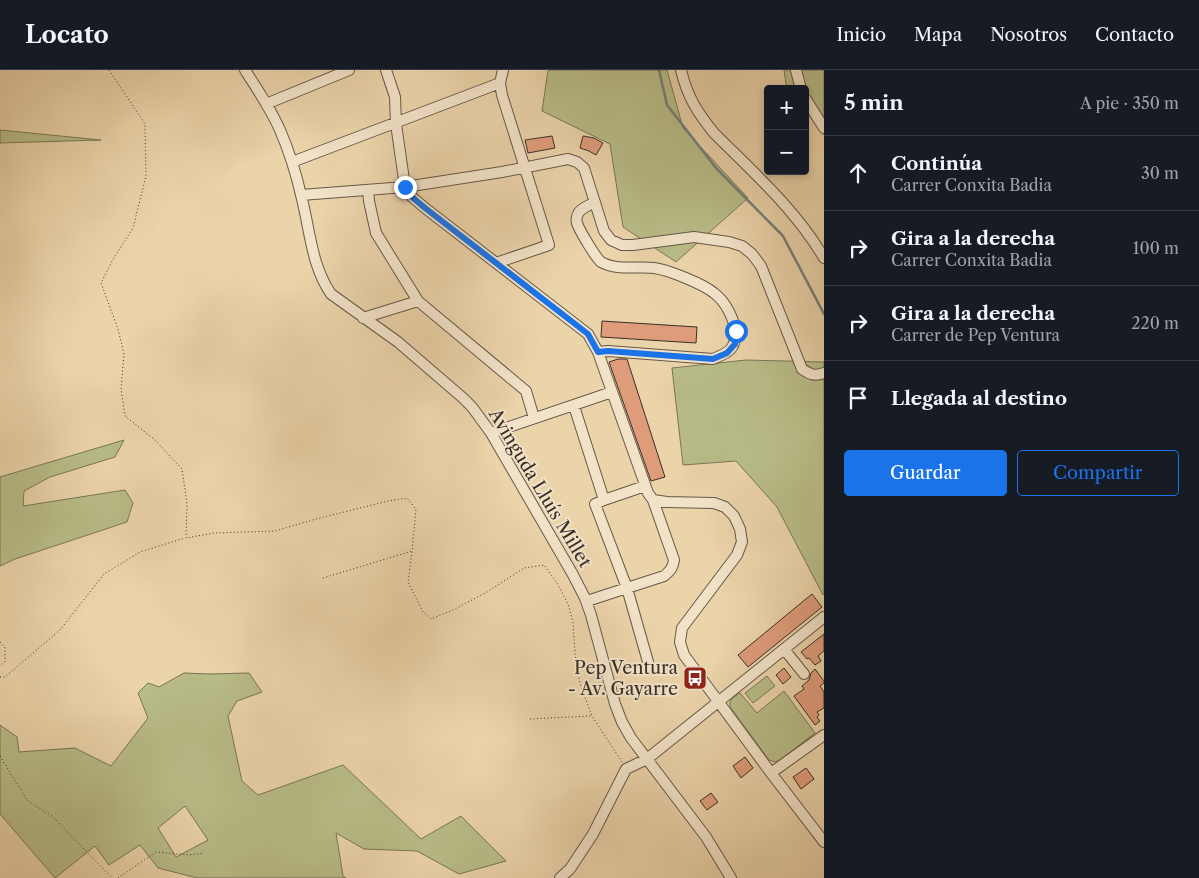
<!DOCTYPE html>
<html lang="es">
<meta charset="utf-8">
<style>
body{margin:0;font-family:"Libre Caslon Text",serif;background:#242831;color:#f1f3f6}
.controls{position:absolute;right:15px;top:15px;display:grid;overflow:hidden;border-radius:5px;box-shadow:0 2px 8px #0003}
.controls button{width:45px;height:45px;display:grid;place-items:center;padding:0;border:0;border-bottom:1px solid #363941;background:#171b24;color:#f1f3f6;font:25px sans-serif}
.stop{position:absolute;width:15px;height:15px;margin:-11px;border:4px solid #1a73e8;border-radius:50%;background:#fff}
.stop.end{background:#1a73e8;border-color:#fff;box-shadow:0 1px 5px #0008}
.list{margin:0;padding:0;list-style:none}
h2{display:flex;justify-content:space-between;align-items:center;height:65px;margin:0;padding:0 20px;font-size:21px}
h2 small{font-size:16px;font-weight:400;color:#9ea1a6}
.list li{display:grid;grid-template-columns:32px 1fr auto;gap:15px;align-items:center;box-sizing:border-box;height:75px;padding:0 20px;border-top:1px solid #363941}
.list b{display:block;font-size:19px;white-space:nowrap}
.list p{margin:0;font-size:16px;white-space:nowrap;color:#9ea1a6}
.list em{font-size:16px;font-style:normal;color:#9ea1a6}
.actions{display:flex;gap:10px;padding:15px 20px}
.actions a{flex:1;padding:11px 0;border:1px solid #1a73e8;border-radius:5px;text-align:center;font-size:18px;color:#1a73e8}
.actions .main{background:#1a73e8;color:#fff}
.icon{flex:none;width:28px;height:28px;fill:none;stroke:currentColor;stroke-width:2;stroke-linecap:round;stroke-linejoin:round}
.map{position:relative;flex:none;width:824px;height:808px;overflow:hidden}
header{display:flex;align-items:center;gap:30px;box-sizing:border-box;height:70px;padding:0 25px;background:#171b24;border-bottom:1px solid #363941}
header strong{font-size:24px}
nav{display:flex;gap:28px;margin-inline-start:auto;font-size:18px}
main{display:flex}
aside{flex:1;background:#171b24}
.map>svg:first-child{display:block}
</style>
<header>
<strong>Locato</strong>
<nav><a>Inicio</a><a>Mapa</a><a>Nosotros</a><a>Contacto</a></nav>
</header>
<main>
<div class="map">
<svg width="824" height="808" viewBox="0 0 824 808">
<rect width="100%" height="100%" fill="#ebd3aa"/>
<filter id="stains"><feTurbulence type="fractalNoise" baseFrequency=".004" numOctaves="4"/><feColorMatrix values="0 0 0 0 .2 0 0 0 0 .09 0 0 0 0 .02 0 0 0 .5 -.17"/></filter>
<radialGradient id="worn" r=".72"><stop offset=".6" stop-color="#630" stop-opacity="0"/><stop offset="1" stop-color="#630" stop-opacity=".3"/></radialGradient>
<path fill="#b8bc88" stroke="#797658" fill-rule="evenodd" d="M550,0h117l16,58 65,70 -72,64 -53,-35 -13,-83 -68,-33 6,-40z
M784,0h40v65l-19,-25v-21h-16l-3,-5z
M0,60l101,10 -101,3z
M746,290l78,2v232l-1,1 -46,-88 -41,-46 -53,4 -11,-97z
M124,370l-9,17 -65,20 -26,14 -1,15 102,-16 8,13 -6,19 -112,37 -15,7v-89z
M184,603l24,1 41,-1 13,19 -25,9 -9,15 14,65 16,14 85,-30 78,74 40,-23 45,45 -47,13 -42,-23 -53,-2 -28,-16 7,43 3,2h-149l-39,-10 -18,-23 -31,20 -14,-19 -40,32 -55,-64v-89l17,12 2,15 56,-4 36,18 37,-48 -10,-25 10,-10 11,4zM185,736l23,34 -32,17 -18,-29z
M767,606l8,10 -22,17 -8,-10z
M784,621l31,42 -35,27 -5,2 -6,-2 -38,-52c-4,-8 3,-11 9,-15l17,20z"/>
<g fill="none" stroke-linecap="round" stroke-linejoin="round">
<path stroke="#74807b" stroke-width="2.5" d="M659,0l8,35 49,63 67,68 41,78"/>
</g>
<path fill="#df9c7b" stroke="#3a2f28" d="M552,66l3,12 -27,5 -3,-13z
M583,66l11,2 9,5 -7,12 -7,-4 -9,-3z
M602,251l95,6 -1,16 -95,-6z
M618,289h9l38,118 -14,4 -42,-119z
M812,524l10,13 -74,60 -10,-12z
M824,564v17l-6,5 3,5 -6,4 -5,-6 -2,-1 -1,1 -6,-7z
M784,598l7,9 -8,7 -7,-9z
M815,599l9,12v2l-4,3 4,6v16l-7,4 2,3 -2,2 3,4 -5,4 -21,-29 10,-7 -2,-3 7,-6 2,-7z
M745,687l8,11 -12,10 -8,-12z
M806,698l8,11 -13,10 -8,-12z
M711,723l7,9 -11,8 -7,-9z"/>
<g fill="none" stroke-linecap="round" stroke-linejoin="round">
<g stroke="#665848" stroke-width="12">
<path id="minor" d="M245,0c12,19 26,39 35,60 9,21 16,43 21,65 9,34 10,70 30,99l67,48 65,56 9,9 19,26 81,140 13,25 6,17 24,89 7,18 9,16 75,99 25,41
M386,0l9,27 1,27 9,63 7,10 13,11 163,126 10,18 50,141 5,7 14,2 47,1 11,4 9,9 6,13 2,13 -5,13 -55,73 -2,14 4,13 87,118 53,69
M681,0c6,26 16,42 33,63 39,39 82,77 110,125
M796,0l5,19
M805,28l19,30
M266,34l83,-34
M292,92l208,-79
M368,120l1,11 7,32 42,68 108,90 8,27
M301,125l104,-8 97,-15 66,-13 9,3 7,6 20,63 7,9 11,5h11l61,-8 35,5 13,4 10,8 9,12 41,103c8,5 12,8 22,4
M595,132c-5,3 -13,6 -16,10 -2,3 -3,8 -2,11 2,7 19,35 24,39 16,9 36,4 53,6 15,2 49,16 60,25 11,8 21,26 21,40 1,17 -8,20 -22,26l-105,-8 -10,1
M496,193l53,-18 -47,-150 -2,-12 3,-13
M363,248l55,-17
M574,336l30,94
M491,363l121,-41
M645,416l-41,14 -9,4 32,84 23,81
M587,531l77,-25c6,-5 9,-8 10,-16l-21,-60
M784,579l20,25
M771,703l53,-38
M560,808l10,-9 23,-35 33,-65 21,-10 177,-142"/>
</g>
<path stroke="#3a2f28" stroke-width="1" stroke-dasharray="1 2.5" stroke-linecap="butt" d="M109,0l36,54 1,52 -13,52 -21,33 -11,22 17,46 6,25 -3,35 4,27 30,24 27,29 5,35 -1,34 28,-5 61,-2 41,-12 72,-18 19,-3 9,11 -4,42 -4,31 15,30 8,7 22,-9 34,-18 37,-24 20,-3 13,18 11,21 5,18 2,31 5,31 12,32 30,46
M323,508l89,-27
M0,572l5,6v14l-5,4
M0,607h5l55,-47 44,-56 36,-22 45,-14
M530,649l61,-3
M0,686l27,44 26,17 59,61
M118,808l38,-26 33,3 15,-2"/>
<use href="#minor" stroke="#f2e2c8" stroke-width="10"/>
</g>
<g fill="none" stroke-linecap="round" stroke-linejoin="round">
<path stroke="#1a73e8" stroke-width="6" d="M405,117l7,10 13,11 163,126 10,18 10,-1 105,8 14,-6 8,-9 1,-13"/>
</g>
<defs>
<g id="bus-square" transform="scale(1.25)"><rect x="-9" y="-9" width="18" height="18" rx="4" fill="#8f2418" stroke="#f2e2c8"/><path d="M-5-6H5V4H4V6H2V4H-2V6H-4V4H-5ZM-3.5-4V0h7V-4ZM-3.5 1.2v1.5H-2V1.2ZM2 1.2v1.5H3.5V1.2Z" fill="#fff"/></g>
</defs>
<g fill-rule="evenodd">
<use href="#bus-square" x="695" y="608"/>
</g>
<g text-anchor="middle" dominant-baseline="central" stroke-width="4" stroke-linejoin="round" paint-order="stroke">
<g font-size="18" fill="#3a2f28" stroke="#f2e2c8">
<text transform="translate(540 418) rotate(59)">Avinguda Lluís Millet</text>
</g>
<g font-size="18" fill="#3a2f28" stroke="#f2e2c8" text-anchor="end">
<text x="678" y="598">Pep Ventura<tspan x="678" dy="21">- Av. Gayarre</tspan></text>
</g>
</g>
<rect width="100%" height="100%" filter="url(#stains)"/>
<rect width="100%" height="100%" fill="url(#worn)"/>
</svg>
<div class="controls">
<button>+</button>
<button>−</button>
</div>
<div class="stop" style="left:736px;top:261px"></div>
<div class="stop end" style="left:405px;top:117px"></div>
</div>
<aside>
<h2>5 min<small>A pie · 350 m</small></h2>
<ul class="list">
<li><svg class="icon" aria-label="ahead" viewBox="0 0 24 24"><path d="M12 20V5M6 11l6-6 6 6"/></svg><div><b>Continúa</b><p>Carrer Conxita Badia</p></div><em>30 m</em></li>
<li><svg class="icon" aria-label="right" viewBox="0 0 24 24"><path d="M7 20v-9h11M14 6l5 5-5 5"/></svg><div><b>Gira a la derecha</b><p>Carrer Conxita Badia</p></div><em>100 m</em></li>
<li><svg class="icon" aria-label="right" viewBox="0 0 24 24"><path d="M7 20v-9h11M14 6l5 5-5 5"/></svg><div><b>Gira a la derecha</b><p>Carrer de Pep Ventura</p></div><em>220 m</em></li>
<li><svg class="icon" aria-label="arrive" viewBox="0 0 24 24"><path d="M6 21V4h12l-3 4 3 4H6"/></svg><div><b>Llegada al destino</b></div></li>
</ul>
<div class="actions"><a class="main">Guardar</a><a>Compartir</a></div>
</aside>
</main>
